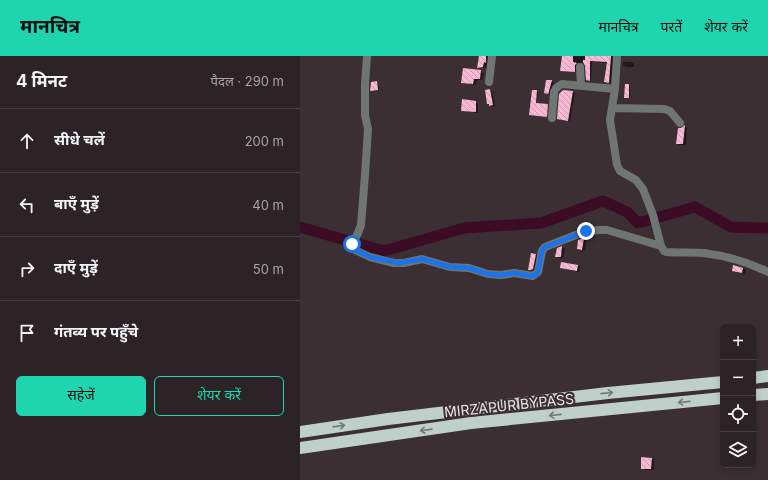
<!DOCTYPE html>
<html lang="hi">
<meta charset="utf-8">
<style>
body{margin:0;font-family:Inter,"Noto Sans Devanagari",sans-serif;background:#342b2f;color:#f1f3f6}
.controls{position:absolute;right:12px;bottom:12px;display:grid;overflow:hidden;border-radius:6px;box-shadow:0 2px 6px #0003}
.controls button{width:36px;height:36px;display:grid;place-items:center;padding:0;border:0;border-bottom:1px solid #484044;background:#2c2327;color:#f1f3f6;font:20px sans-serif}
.stop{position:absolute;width:12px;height:12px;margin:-9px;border:3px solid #1a73e8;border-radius:50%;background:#fff}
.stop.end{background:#1a73e8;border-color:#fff;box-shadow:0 1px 4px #0008}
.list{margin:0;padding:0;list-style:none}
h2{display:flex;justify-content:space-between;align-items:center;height:52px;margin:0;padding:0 16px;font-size:17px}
h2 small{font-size:13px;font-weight:400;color:#a6a4a7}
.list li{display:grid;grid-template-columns:26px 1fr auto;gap:12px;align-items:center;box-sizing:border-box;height:64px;padding:0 16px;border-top:1px solid #484044}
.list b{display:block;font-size:15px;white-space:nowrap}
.list em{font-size:13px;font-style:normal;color:#a6a4a7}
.actions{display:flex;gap:8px;padding:12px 16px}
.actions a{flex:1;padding:9px 0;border:1px solid #1fd5b0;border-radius:6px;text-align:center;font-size:14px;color:#1fd5b0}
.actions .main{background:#1fd5b0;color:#111}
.icon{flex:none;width:22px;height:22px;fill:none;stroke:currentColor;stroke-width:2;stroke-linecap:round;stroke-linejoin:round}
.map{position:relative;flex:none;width:468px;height:424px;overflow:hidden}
header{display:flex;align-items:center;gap:24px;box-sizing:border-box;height:56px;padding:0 20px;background:#1fd5b0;color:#111}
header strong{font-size:19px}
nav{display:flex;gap:22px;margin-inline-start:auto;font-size:14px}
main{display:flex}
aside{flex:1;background:#2c2327}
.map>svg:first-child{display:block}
</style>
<header>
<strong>मानचित्र</strong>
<nav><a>मानचित्र</a><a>परतें</a><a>शेयर करें</a></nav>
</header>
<main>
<aside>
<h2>4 मिनट<small>पैदल · 290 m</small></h2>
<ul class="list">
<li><svg class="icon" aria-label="ahead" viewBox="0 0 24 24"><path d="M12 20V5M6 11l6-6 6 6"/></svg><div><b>सीधे चलें</b></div><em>200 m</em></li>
<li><svg class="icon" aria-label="left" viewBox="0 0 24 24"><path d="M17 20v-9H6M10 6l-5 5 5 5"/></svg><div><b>बाएँ मुड़ें</b></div><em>40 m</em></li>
<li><svg class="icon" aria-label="right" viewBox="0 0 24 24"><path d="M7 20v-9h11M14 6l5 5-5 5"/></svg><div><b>दाएँ मुड़ें</b></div><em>50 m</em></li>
<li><svg class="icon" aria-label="arrive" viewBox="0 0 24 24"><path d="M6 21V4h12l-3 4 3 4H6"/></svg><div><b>गंतव्य पर पहुँचे</b></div></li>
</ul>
<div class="actions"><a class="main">सहेजें</a><a>शेयर करें</a></div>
</aside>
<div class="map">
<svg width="468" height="424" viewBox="0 0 468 424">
<defs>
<pattern id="building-back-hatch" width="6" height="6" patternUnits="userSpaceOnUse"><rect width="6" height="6" fill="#f8b8d3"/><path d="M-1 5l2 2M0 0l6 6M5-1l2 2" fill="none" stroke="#cc9bb0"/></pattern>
</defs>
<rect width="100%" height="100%" fill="#3b2f34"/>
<path fill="#0007" d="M180,0h9l-3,12 -7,-1z
M262,0h52l-3,27 -6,-1 3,-19 -16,-1 -1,19h-2l-2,-1 -1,-14 -2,-4 -7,3v7l-16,-1z
M323,6h8l3,2v3h-8l-3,-2z
M163,13l21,4 -2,7h-5l-1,5 -14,-3z
M247,25l7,1 -4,13 -5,-2z
M77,26l2,8h-7z
M326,29l4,1v12h-5z
M190,34l2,1 3,15 -3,1 -4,-3z
M237,35l1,1 -2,13 12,1 -1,11 -16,-2z
M264,35l11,2 -5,28 -12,-2z
M163,44l15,3v10l-16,-2z
M385,70l2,2 -1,17h-7l-2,-2 5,-14z
M284,183l2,1 -1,11 -7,-2z
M262,191l3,2 -2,9h-4l-3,-2 2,-7z
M236,199l2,1 -3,15 -6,-2z
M278,210l2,1 -1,5 -18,-4z
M443,212l3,2 -1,4 -12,-3z
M351,403l3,1v10h-9l-3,-2z"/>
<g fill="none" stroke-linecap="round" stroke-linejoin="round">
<path stroke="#3c0b25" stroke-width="11" d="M0,171l84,24 80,-23 77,-5 62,-22 24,11 11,11 57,-16 36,20 37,1"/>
</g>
<path fill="url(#building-back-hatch)" d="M179,0h7v7l-2,-1 -1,5 -6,1z
M262,0h11v6l4,1 -2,2v7l-15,-1z
M285,0h26l-2,27 -5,-1 3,-20 -17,-1v20l-4,-1 -1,-14 -2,-4v-2h2z
M163,12l18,2 -1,9h-6l-1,5 -12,-1z
M246,24h6l-4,15v-1l-4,-1z
M77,25l1,9 -8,1 1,-9z
M325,28h4v14h-5z
M190,33l3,16 -4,1v-2h-2l-2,-14z
M232,34h5l-1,13 12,1 -1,13 -18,-2z
M263,34l10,1 -5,30 -11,-2 2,-25z
M162,43l14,2v11l-15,-1z
M385,69l-2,19h-7l2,-16h3z
M284,182l-2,12 -5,-1 1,-9z
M262,190l-1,11h-6l2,-9z
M231,197l5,1 -3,15 -2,1h-3z
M261,206l17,3 -1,6 -17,-3z
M433,209l10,3 -1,5 -10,-2z
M341,401l11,1 -1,11h-10z"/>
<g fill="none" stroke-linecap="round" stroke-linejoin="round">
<path stroke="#6e7573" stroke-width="8" d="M67,0l-2,28v31l3,14 -3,46 -4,50 -3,8 -7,13 2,3 17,8 24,6h10l18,-4 28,8 19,1 19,6 13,1 13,-2 19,3 5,-4 4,-21 3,-4 41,-16 14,-1h7l54,16
M317,0l-2,33 -5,31 7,45 3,6 16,9 7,9 10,26 8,31 3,5 2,1c13,1 26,0 38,1 23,3 44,9 64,19
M280,11l1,18
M189,26l3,-26
M312,52l52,1 6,2 10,12
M252,62l2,-26 2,-4 6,-4 53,5"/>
<path stroke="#bfd0ca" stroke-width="12" d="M453,322l15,-2
M453,339l15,-1
M0,376l88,-13 220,-26 115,-11
M0,392l171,-25 252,-25"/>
</g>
<defs><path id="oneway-shaft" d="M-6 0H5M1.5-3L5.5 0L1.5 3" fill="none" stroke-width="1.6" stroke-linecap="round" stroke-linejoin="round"/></defs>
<g stroke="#767778">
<use href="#oneway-shaft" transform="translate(307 337) rotate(-6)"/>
<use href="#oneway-shaft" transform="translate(384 346) rotate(174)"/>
<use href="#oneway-shaft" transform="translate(255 359) rotate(174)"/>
<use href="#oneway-shaft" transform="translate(39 370) rotate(-8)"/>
<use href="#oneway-shaft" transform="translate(126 374) rotate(172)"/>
</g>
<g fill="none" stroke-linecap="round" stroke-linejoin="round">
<path stroke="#1a73e8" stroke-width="5" d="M52,188l1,5 17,8 29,6 23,-4 28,8 19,1 19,6 13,1 13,-2 19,3 4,-2 1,-2 4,-22 3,-3 41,-16"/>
</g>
<g text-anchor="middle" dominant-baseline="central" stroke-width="4" stroke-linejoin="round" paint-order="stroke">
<g font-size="14" fill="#eae2e5" stroke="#3b2f34">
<text transform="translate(209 349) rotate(-6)">MIRZAPUR BYPASS</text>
</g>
</g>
</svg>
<div class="controls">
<button>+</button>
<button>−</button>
<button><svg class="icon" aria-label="locate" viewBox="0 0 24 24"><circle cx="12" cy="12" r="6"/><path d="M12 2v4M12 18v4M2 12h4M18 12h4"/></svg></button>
<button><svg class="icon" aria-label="layers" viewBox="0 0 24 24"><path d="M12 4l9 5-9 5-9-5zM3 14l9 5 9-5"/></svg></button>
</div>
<div class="stop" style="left:52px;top:188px"></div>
<div class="stop end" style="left:286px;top:175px"></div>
</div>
</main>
